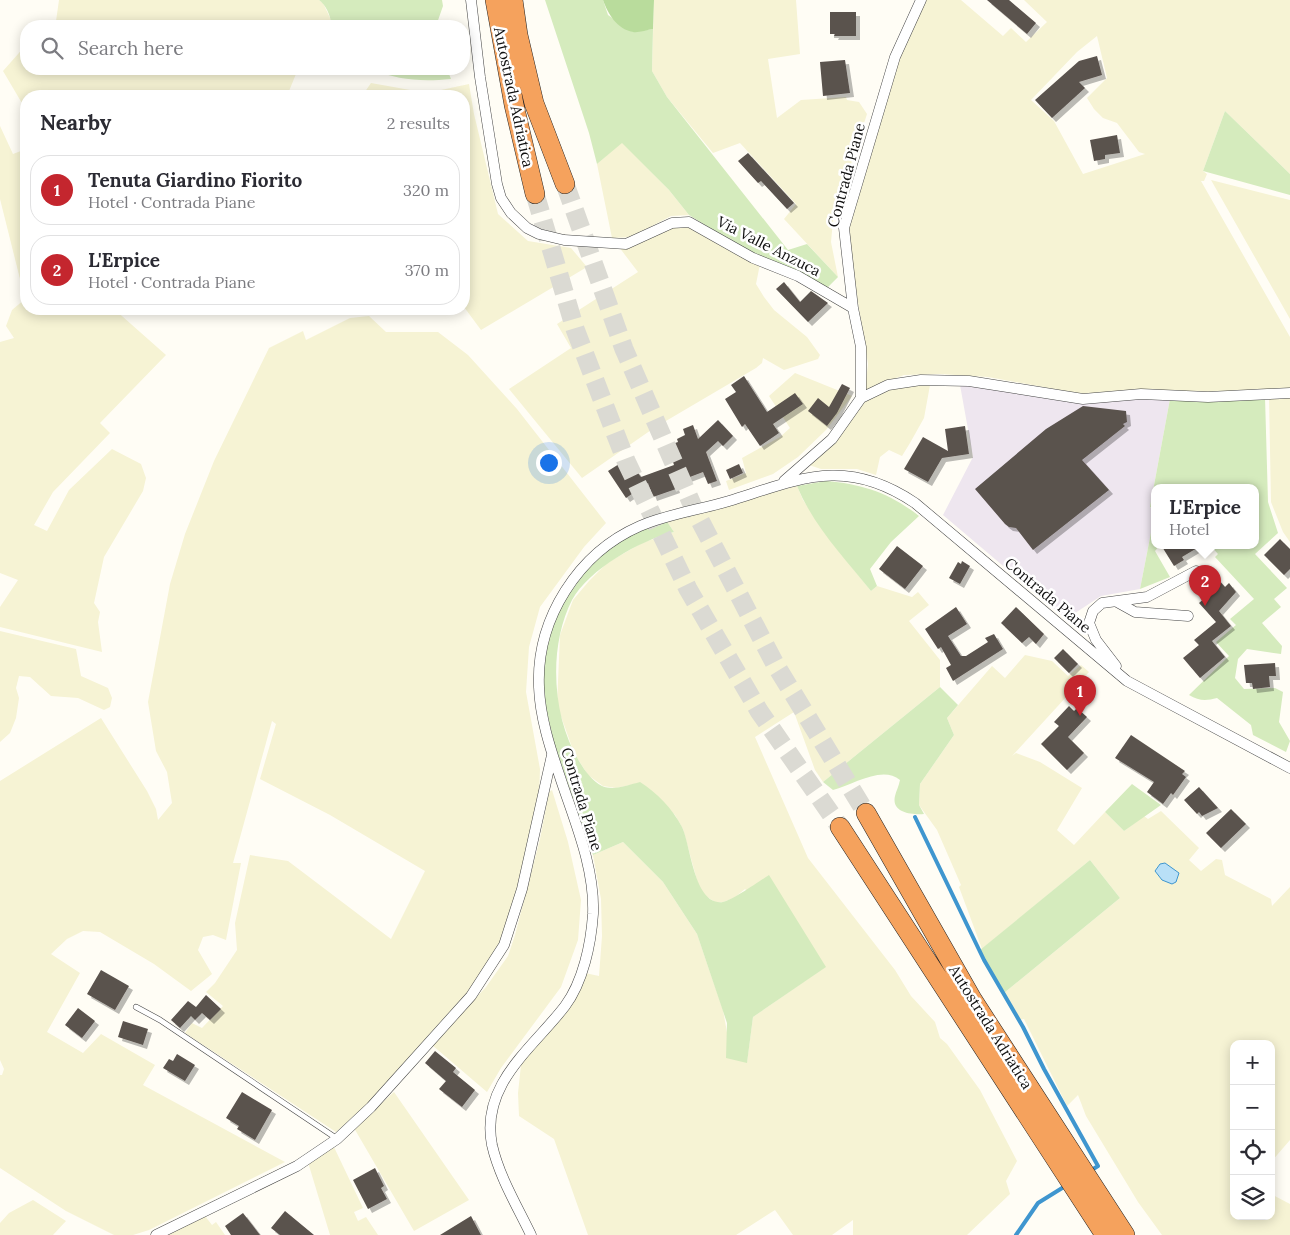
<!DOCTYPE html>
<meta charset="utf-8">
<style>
body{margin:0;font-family:Lora,serif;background:#f2f2f3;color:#2b2b33}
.controls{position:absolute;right:15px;bottom:15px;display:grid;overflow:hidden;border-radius:10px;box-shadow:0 2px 12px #0003}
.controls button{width:45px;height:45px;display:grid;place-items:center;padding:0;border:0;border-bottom:1px solid #e1e1e2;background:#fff;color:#2b2b33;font:25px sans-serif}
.you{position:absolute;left:548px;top:462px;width:18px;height:18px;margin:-12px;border:4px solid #fff;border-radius:50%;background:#1a73e8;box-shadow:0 0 0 8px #1a73e833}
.badge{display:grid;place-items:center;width:32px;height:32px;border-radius:50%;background:#c4262e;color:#fff;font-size:16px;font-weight:700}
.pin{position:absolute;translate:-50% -41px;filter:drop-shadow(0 1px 2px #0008)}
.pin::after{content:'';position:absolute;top:26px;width:18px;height:15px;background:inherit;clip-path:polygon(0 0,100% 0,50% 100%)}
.popup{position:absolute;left:1151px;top:484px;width:108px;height:65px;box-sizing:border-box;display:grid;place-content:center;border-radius:10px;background:#fff;filter:drop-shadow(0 1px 4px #0005);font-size:16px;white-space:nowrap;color:#7c7c81}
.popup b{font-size:19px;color:#2b2b33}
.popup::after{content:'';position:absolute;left:50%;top:100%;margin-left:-10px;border:10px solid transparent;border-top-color:#fff}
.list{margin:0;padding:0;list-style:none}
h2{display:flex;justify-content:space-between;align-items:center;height:65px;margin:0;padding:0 20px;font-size:21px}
h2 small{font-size:16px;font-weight:400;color:#7c7c81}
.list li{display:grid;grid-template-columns:32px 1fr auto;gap:15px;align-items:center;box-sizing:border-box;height:70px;margin:0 10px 10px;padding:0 10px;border:1px solid #e1e1e2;border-radius:20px}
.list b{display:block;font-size:19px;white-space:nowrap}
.list p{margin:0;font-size:16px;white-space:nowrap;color:#7c7c81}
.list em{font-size:16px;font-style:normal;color:#7c7c81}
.icon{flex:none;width:28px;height:28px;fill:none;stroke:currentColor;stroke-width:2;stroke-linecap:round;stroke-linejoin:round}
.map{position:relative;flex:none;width:1290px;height:1235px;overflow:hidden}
.search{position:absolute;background:#fff;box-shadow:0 2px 12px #0003;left:20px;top:20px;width:450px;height:55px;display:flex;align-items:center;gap:12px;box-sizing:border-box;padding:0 18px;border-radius:20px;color:#7c7c81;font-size:19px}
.panel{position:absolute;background:#fff;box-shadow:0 2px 12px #0003;left:20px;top:90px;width:450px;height:225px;border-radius:20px}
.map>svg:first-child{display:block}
</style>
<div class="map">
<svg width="1290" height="1235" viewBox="0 0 1290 1235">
<defs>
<filter id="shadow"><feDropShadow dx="4" dy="4" stdDeviation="0" flood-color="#0004"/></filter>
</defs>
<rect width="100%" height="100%" fill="#fffdf5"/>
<path fill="#eee6ef" d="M969,384l80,15 48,4 37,-6 36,2 -20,108 5,5 -15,77 -39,7 -35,23 -123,-104 30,-58 -13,-72z"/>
<path fill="#f6f3d4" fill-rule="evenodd" d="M59,0h260l4,3 9,19 -1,4h-282l7,-5z
M654,0h142l4,54 -32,5 9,59 24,-18 45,-3 1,3 12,2 8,12 -34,106 -2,22 7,35 -54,-58 12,-15 -56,-61 -27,10 -46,-56 -15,-26z
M923,0h38l42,36 8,-8 15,14 21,-20 -23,-22h266v174l-65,-63 -22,60 4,3 -3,7h-3l89,156v53l-209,4 -93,-17 -48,-3 -36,1 -39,15 3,-26 -22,-136 51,-170zM1097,36l10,42 -20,20 7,11 9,9 14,5 22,29 6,2 -62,20 -29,-53 -23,-21 46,-48z
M26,45v24h272l-11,27h-261v14l-23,-39z
M371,83l56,10 42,-9 5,30 24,100 30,27 43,7 16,19 -106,63 -17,-23v-211h-102z
M0,126l13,28 13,-5v160h88l52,46 -66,68 10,10 -57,59 -19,33 13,6 22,-41 43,-41 29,15 5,14 -3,13 -39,66 -10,46 6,9 -2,10 4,30 -102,-25v-20l18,-27 -18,-7v-231l14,-4 -8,-12 6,-16 13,-11 -25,-100z
M622,142l47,48 20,25 -18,1 -40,21 -19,1 -15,-74z
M1211,180l79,20v119z
M691,223l69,41 -4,20 8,13 10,13 33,27 13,18 -2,4 -34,11 -21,-12 -1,5 -6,5 -102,60 -72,50 -73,-89 62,-41 -14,-24 81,-52 -19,-25 59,-23z
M369,316l17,16h52l30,23 49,54 89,114 -22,24 -44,60 -11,40 -3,45 14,77 -1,29 -24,105 -11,33 -26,45 -92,107 -50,44 -151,-99 7,-10 10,5 21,-22 -17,-14 9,-9 22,-33 -2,-27 15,-68 38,6 103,78 34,-68 -95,-56 -70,-36 16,-55 -4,-3 -39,142h8l-15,77 -13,-5 -10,2 -5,13 14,24 -21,17 -37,-27 -54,-32 -17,-1 -16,8 -16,15 29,19 -33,59 36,21 18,-19 54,31 -12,20 142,77 -136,68 -16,5h-19l-48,-24 -66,-43v-93h2l2,-6 -4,-9v-279l101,-63 46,73 9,18 2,11 14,-17 -5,-31 -11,-21 -8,-49 22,-118 15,-50 29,-73 55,-113 34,-17 3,9 44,-22z
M795,373l57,23 -26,34 -28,27 -25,17 -44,16 -3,-9 20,-8 -4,-15 38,-21 10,-9 -21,-32z
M930,385l-6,33 -14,25 -8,13 -13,-6 -9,7 -4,18 -19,-6h-36l-12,-4 61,-69 31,-10z
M1290,396v146l-7,-10 -12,-30 -2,-105z
M797,486l6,14 31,45 37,46 6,-5 35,11 6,-5 11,13 -20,16 31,39v27l-117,95 -8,-12 -21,-58 -39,25 53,121 87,112 16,26 24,26 5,16 7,6 33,46 37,71 -11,20 4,13 -43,41h-114v-15l-21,15h-39l-18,-25 -39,25h-148l-34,-96 -35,-23 -1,-23 3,-28 13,-18 51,-74 14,3 3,-40 -1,-37 -8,-44 30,-13 40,40 34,52 26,76 5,28 19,24 6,-45 72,-50 -80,-78 -11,9 -11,4h-8l-11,-7 -6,-11 -15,-55 -8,-14 -35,-32 -24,5 -13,-2 -15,-11 -14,-22 -17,-48 3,-70 13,-35 16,-19 18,-18 35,-20 32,-11 -8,-12z
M0,631l76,18 5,27 27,12 4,10 -2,9 -6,3 -26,-12 -27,-2 -21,-19 -11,-1 -3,12 3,10 -3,20 -6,15 -10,9z
M1025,655l27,6 16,15 13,-11 8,7 -77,84 4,-3 24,9 42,26 -25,42 17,15 31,-33 19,19 20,-15 4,3 13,-8 38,37 -10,12 12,11 15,-12 6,1 3,15 46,24 1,7 18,-19v253l-19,22v-118h-37v172h37v-22l19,10v31h-128l-24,-33 -52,-86 -8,-21 -11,11 -43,-87 -5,1 -15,-27 116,-95 -30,-38 -108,89 -23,-62 2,-2 -24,-55 -18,-25 1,-21 34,-49 -7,-17 45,-52 13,12z
M552,790l16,52 13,58 -3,40 -17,47 -60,81 -14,24 -55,-47 54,-58 22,-31 7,-21 25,-96 9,-47z
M394,1092l75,108 -55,31 -60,-103z
M333,1145l30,63 -9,4 4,9 8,-4 12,18h-48l-23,-76z
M33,1200l33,21 -13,14h-53v-12l9,-10z
M205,1216l7,9 4,-3 9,13h-61z"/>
<path fill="#d5ebbd" d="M319,0h123l1,6 -7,20h-105c1,-8 -5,-21 -12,-26z
M545,0h58l5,15 25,17 20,-3 -1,42 15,26 121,153 19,-6 31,33 -11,11 -90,-43 -48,-30 -20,-25 -47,-47 -25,21 -8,-31z
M370,69h77l4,10c-31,3 -52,1 -81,-10z
M1225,111l65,63v21l-87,-24z
M1265,397l3,105 10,31 -23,21 32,34 -13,11 7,8 -19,16 20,23 -1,8 -34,-5 -9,10 -3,19 9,11 31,-1 8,4 -4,30 11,19 -4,11 -33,-17 -2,-10 -34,-27c-11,3 -18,3 -28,-3l40,-39 -13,-14 20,-17 -6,-6 24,-20 -39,-42 3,-3 -8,-9h45v-58h-100v22l-5,-2 20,-108z
M826,481c36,3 64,12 93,35l-28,26 -21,27 7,17 -6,5c-26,-32 -58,-66 -74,-105z
M1155,512v33h5l-5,6 15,26 -30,12z
M666,520l8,12c-33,8 -85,37 -102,68 -24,47 -20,117 7,161 6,10 13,20 23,25 12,5 26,-1 38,-4 17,11 32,26 42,45 9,19 12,79 41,75 8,-1 37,-21 46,-27l57,92 -73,50 -6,46 -21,-5 1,-35 -30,-89 -34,-52 -40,-40 -30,13 -39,-112 -12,-53 3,-46 11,-31 38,-54 26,-22z
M940,687l18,18 -11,13 7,17 -34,49 -1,21 5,9c-12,1 -33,-1 -29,-18 1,-5 4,-10 5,-16 -18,-15 -47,5 -67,10l-10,-8z
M1132,784l29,21 -37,26 -19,-19z
M1090,860l30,38 -116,95 -24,-43z"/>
<path fill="#b9dc9c" d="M603,0h51l-1,29c-6,1 -15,4 -20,3 -16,-3 -25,-18 -30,-32z"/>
<path fill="#b9e0f7" stroke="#3f96cf" d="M1165,863l14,10 -3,9 -4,2 -10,-4 -7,-9 5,-7z"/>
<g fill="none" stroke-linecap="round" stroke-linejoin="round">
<path stroke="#3f96cf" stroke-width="4" d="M915,817l69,143 39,67 21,42 54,97 -8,5
M1016,1235l22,-32 29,-18"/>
</g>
<path fill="#5a524d" filter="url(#shadow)" d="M987,0h22l27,23 -9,11z
M830,12h26v24h-22l1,-2h-5z
M1097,56l5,19 -23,7 6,6 -33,30 -17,-18 44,-39z
M845,60l5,33 -27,3 -3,-34z
M1117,135l3,18 -15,2v4l-11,2 -4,-21z
M748,153l46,50 -7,6 -26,-28 -3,2 -20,-22z
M784,282l16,20 11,-11 17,12 -20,19 -32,-33z
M744,376l23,36 28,-19 8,11 -30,20 6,9 -19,13 -15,-22 -3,3 -17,-28 11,-7 -5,-7z
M842,384l8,4 -13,25 -10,13 -19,-15 10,-13 11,9z
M1083,406l43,5 1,11 -4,2 2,2 -43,34 27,30 -76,60 -17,-22 -7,-1 -4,-3 -30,-35 71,-60z
M718,420l15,16 -10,10 -5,-5 -12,11 11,29 -9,3 -5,-12 -29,11 2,6 -23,8 -5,-14 -22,15 -18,-27 19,-12 14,18 33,-12 -2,-6 7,-3 -4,-13 3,-1 -1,-3 8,-4 -2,-6 10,-4 5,14z
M965,426l4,28 -27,4 -14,24 -24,-13 19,-32 25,14 -3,-22z
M739,464l4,9 -13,6 -4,-9z
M1280,539l10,10v20l-6,6 -20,-20z
M1161,545h41l-20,12 2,3 -10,6z
M897,546l26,20 -18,23 -26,-20z
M962,561l8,5 -10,18 -11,-6 9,-16 3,2z
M1207,567l18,20 4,-4 7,9 -17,19 12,15 -19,15 13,16 -25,21 -17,-20 16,-13 -5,-5 22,-18 -17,-19 8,-7 -14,-15 7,-4z
M956,607l11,17 -19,12 13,20h5l22,-14 -3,-4 9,-4 9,15 -50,32 -7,-13 5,-3 -10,-18 -3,2 -13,-20z
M1016,607l28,27 -8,10 -7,-7 -7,6 -21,-20z
M1063,649l15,15 -9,9 -15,-15z
M1275,663l1,13h-7l1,11 -17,2 -1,-6h-6l-2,-18z
M1069,706l5,5 3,-3 10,9 -19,20 16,16 -17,17 -26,-26 18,-18 -5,-4z
M1131,735l54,36 -3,3 4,3 -13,18 -2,-2 -8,11 -16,-12 7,-10 -39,-24z
M1199,787l19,21 -16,8 -3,-4 -2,2 -13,-14z
M1231,809l15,15 -25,24 -15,-15z
M101,970l28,16 -14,24 -28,-16z
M206,995l15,14 -11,11 -8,-7 -7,7 -4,-4 -11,12 -9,-8 17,-19 8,6z
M78,1008l17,13 -13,17 -17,-13z
M123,1021l25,8 -5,16 -25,-8z
M435,1051l21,17 -3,4 22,18 -13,17 -23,-18 7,-8 -21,-18z
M177,1054l18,11 -10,16 -22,-13 6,-9 4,2z
M242,1092l30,18 -17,30 -18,-11 2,-3 -13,-8z
M375,1168l9,18 -3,2 6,11 -19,10 -15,-29z
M285,1211l29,24h-34l-9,-7z
M243,1213l17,22h-29l-6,-9z
M471,1216l10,19h-41z"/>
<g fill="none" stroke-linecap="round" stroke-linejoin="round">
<path stroke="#dbdad3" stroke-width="19" stroke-dasharray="19 9" stroke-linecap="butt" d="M565,184l59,165 70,160 81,155 91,149
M535,194l40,135 51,132 62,128 71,122 81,116"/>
<g stroke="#444" stroke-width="6">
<path id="lane" d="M136,1007l24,13 176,118"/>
</g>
<g stroke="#444" stroke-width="11">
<path id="street" d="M471,0l9,77 17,107 4,14 10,15 16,15 12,6 25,6 62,4 46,-21 17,-1 64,36 45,18 55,32
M861,398l27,-13 33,-5 48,1 114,18 58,-5 67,3 82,-4
M784,481l48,-42 29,-41v-51l-8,-39 -9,-80 51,-171 26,-57
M1117,602l18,10 53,4
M1116,666l-20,-26 -7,-17 4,-12 9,-8 45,-6 49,-26
M156,1235l141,-69 40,-27 34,-32 100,-111 33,-51 18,-56 30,-134
M531,1235c-14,-29 -32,-59 -39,-90 -12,-61 41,-97 73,-139 18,-24 26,-62 28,-92 2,-47 -19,-94 -33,-137 -10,-29 -20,-60 -21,-90 -3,-68 39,-134 101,-161 28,-12 59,-16 89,-25 71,-22 116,-45 186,2l212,178 163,87"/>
</g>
<g stroke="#222" stroke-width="20">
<path id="highway" d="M495,0l19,105 21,89
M513,0l5,35 16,68 31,81
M866,813l106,186 153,236
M840,827l265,408"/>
</g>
<use href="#lane" stroke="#fff" stroke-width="5"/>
<use href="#street" stroke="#fff" stroke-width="10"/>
<use href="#highway" stroke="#f5a25d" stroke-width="19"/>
</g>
<g text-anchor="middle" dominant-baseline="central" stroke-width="5" stroke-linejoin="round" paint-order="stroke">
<g font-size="15" fill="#111" stroke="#fff">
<text transform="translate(514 97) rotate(78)">Autostrada Adriatica</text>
<text transform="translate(846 175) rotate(-75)">Contrada Piane</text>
<text transform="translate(769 246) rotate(27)">Via Valle Anzuca</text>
<text transform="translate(1048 595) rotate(40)">Contrada Piane</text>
<text transform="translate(582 799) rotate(73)">Contrada Piane</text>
<text transform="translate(991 1027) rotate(58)">Autostrada Adriatica</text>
</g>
</g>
</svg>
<div class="controls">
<button>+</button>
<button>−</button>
<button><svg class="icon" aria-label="locate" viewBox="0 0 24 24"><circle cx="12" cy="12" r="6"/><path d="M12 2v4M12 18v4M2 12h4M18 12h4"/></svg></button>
<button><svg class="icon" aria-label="layers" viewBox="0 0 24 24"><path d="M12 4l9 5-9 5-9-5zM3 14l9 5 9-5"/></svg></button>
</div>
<div class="you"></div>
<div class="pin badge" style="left:1080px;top:716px">1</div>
<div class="pin badge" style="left:1205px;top:606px">2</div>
<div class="popup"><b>L'Erpice</b>Hotel</div>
<div class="search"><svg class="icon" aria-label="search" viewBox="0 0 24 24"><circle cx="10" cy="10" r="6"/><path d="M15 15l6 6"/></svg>Search here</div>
<section class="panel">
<h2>Nearby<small>2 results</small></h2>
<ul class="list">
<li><span class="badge">1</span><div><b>Tenuta Giardino Fiorito</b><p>Hotel · Contrada Piane</p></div><em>320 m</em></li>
<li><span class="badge">2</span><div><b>L'Erpice</b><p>Hotel · Contrada Piane</p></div><em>370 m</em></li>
</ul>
</section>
</div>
